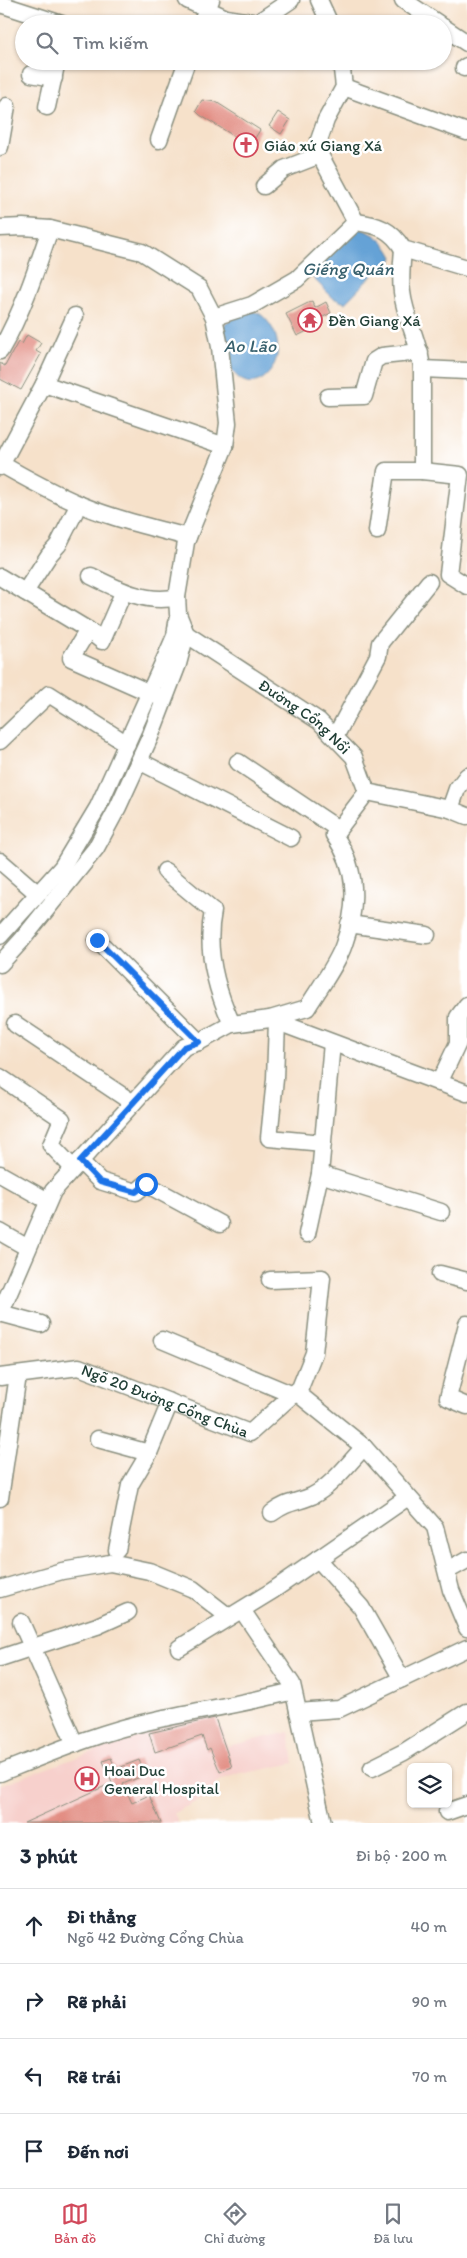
<!DOCTYPE html>
<html lang="vi">
<meta charset="utf-8">
<style>
body{margin:0;font-family:Itim,sans-serif;background:#f2f2f3;color:#1f2937}
.controls{position:absolute;right:15px;bottom:15px;display:grid;overflow:hidden;border-radius:8px;box-shadow:0 1px 4px #0004}
.controls button{width:45px;height:45px;display:grid;place-items:center;padding:0;border:0;border-bottom:1px solid #e0e1e3;background:#fff;color:#1f2937;font:25px sans-serif}
.stop{position:absolute;width:15px;height:15px;margin:-11px;border:4px solid #1a73e8;border-radius:50%;background:#fff}
.stop.end{background:#1a73e8;border-color:#fff;box-shadow:0 1px 5px #0008}
.list{margin:0;padding:0;list-style:none}
h2{display:flex;justify-content:space-between;align-items:center;height:65px;margin:0;padding:0 20px;font-size:21px}
h2 small{font-size:16px;font-weight:400;color:#747a83}
.list li{display:grid;grid-template-columns:32px 1fr auto;gap:15px;align-items:center;box-sizing:border-box;height:75px;padding:0 20px;border-top:1px solid #e0e1e3}
.list b{display:block;font-size:19px;white-space:nowrap}
.list p{margin:0;font-size:16px;white-space:nowrap;color:#747a83}
.list em{font-size:16px;font-style:normal;color:#747a83}
.icon{flex:none;width:28px;height:28px;fill:none;stroke:currentColor;stroke-width:2;stroke-linecap:round;stroke-linejoin:round}
.map{position:relative;flex:none;width:467px;height:1823px;overflow:hidden}
.search{position:absolute;background:#fff;box-shadow:0 1px 4px #0004;left:15px;right:15px;top:15px;height:55px;display:flex;align-items:center;gap:12px;box-sizing:border-box;padding:0 18px;border-radius:28px;color:#747a83;font-size:19px}
.sheet{height:365px;background:#fff}
nav{display:flex;justify-content:space-around;align-items:center;box-sizing:border-box;height:70px;border-top:1px solid #e0e1e3;background:#fff;font-size:14px;color:#747a83}
nav a{display:grid;justify-items:center;gap:2px}
nav .on{color:#d1495b}
.map>svg:first-child{display:block}
</style>
<div class="map">
<svg width="467" height="1823" viewBox="0 0 467 1823">
<rect width="100%" height="100%" fill="#fff"/>
<filter id="ink" filterUnits="userSpaceOnUse"><feTurbulence type="fractalNoise" baseFrequency=".02" numOctaves="2"/><feDisplacementMap in="SourceGraphic" scale="10" xChannelSelector="R" yChannelSelector="G"/><feConvolveMatrix kernelMatrix="1 2 1 2 8 2 1 2 1" color-interpolation-filters="sRGB"/></filter>
<filter id="wash" filterUnits="userSpaceOnUse"><feTurbulence type="fractalNoise" baseFrequency=".0096" numOctaves="4" result="noise"/><feDisplacementMap in="SourceGraphic" scale="20" xChannelSelector="R" yChannelSelector="G"/><feGaussianBlur stdDeviation="1.12" result="paint"/><feColorMatrix in="noise" values="0 0 0 0 0 0 0 0 0 0 0 0 0 0 0 0 0 1.4 0 .05"/><feComposite in="paint" operator="in"/></filter>
<g filter="url(#wash)">
<rect width="100%" height="100%" fill="#f6e1ca"/>
<path fill="#f7d0cc" d="M214,1708l14,38 61,-14 5,31 -63,13 -16,7 3,7 -44,23 4,10h-178v-38z"/>
<path fill="#65a2d6" stroke="#427085" d="M358,228c17,5 27,13 35,29l-2,5 -9,3 -37,38 -12,-5 -21,-21 2,-5z
M246,311c12,0 16,3 23,12 28,37 -19,88 -41,40 -4,-10 -4,-24 -6,-35l4,-5z"/>
<g id="blocks">
<path fill="#e28c82" d="M202,100l14,2 44,28 -10,16 -50,-31 -4,-4z
M278,112l12,8 -9,14 -12,-8z
M312,301l3,7 11,-6 5,11 -10,5 3,5 -27,13 -11,-22z
M27,335l14,8 -5,8 5,3 -20,36 -21,-11v-16l5,3 13,-24 4,2z
M215,1718l17,49 -12,5 -10,-24 -3,2 -5,-14 -47,16 -6,-19z
M111,1758l5,11 23,-9 6,15 -22,9 9,19 17,-8 12,28h-137l88,-40 -9,-22z"/>
</g>
</g>
<g filter="url(#ink)">
<use href="#blocks" fill-opacity="0" stroke="#8a8f7f" stroke-width="1"/>
<g fill="none" stroke-linecap="round" stroke-linejoin="round">
<g stroke="#8a8f7f" stroke-width="19">
<g id="minor">
<path d="M187,0l39,18 31,5 34,-23"/>
<path d="M319,0l11,24"/>
<path d="M403,0l36,24"/>
<path d="M0,4l62,20"/>
<path d="M201,24l10,-24"/>
<path d="M443,27l24,16"/>
<path d="M341,61l3,26 -18,33 -8,23 2,12 36,67"/>
<path d="M464,68l3,-2"/>
<path d="M31,74l23,4"/>
<path d="M344,87l123,45"/>
<path d="M47,107l10,-46"/>
<path d="M159,140l28,-79"/>
<path d="M0,147l7,-41"/>
<path d="M264,186l20,-17 36,-14"/>
<path d="M0,228l23,-1 27,2 92,23 57,36 15,29 6,30 8,76 -3,23 -39,96 -9,55 1,17 8,20 -8,30 -28,73 -32,70 -22,41 -75,93 -21,23"/>
<path d="M214,317l38,-12 45,-26 59,-57c22,3 35,7 47,27l64,19"/>
<path d="M0,351c22,-38 36,-80 50,-122"/>
<path d="M422,369l45,2"/>
<path d="M44,384l181,62"/>
<path d="M328,397l36,-1 10,-35 8,-5 38,-4"/>
<path d="M1,464c26,15 52,29 80,41 34,14 72,23 107,32"/>
<path d="M0,467l44,-83 31,-68"/>
<path d="M422,471l38,4 -12,99 19,12"/>
<path d="M377,531l9,-60h36v-102c-2,-27 -17,-50 -20,-77 -2,-14 0,-29 1,-43"/>
<path d="M91,576c26,13 57,29 86,21"/>
<path d="M0,577l88,53"/>
<path d="M25,592l24,-37 9,-10 21,-41"/>
<path d="M123,593l-21,48 -14,-11 -17,28 88,39"/>
<path id="s1" d="M186,634l133,87 35,36 13,35 83,17 17,7"/>
<path d="M335,737l43,-81 2,-13 49,-61"/>
<path d="M0,741l49,-47 78,50"/>
<path d="M139,761l152,77"/>
<path d="M238,762l100,67"/>
<path d="M450,809l7,-20 10,-13"/>
<path d="M0,861l37,32"/>
<path d="M165,871l48,40c-8,39 3,78 19,113"/>
<path d="M349,924l78,11"/>
<path d="M0,936l62,-69 36,-60 70,-155 7,-16 2,-13"/>
<path d="M97,940l102,102"/>
<path d="M270,1019l197,74"/>
<path d="M277,1021l-2,58 -6,59 54,5"/>
<path d="M15,1024l118,79"/>
<path d="M332,1043l-12,131 121,38"/>
<path d="M0,1077l62,42 -11,26 22,23"/>
<path d="M439,1083l19,-40v-26l9,-12"/>
<path d="M80,1161l20,20 36,11 10,-8 74,40"/>
<path d="M0,1174l48,27"/>
<path d="M0,1232l28,16"/>
<path d="M307,1234l13,-60"/>
<path d="M440,1274l27,7"/>
<path d="M0,1313l41,11"/>
<path d="M0,1314l53,-123 131,-144 15,-5 33,-18 38,-5 37,-11c11,-18 31,-45 37,-64 14,-39 14,-75 -10,-109l33,-43"/>
<path d="M467,1324l-19,74 19,8"/>
<path d="M162,1340l131,55"/>
<path id="s2" d="M0,1377l79,-10 171,66 50,-45 14,-35 8,-75 -52,2"/>
<path d="M296,1392l68,55 71,80 16,63 16,38"/>
<path d="M98,1439l51,14 21,-51"/>
<path d="M0,1498l18,-123"/>
<path d="M272,1513c16,-12 24,-10 40,-17 20,-10 37,-33 52,-49"/>
<path d="M117,1550l13,-65 19,-32"/>
<path d="M318,1559l43,48 41,72"/>
<path d="M447,1571l20,-11"/>
<path d="M0,1589l62,-18 48,-8 39,8 44,18 36,28"/>
<path d="M242,1610l50,74 31,139"/>
<path d="M21,1622l54,122"/>
<path d="M179,1648l93,-57 136,-94"/>
<path d="M0,1658l97,-32 31,-14"/>
<path d="M298,1712l41,-3 128,-61"/>
<path d="M372,1768l32,-16 63,-40"/>
<path d="M0,1773c50,-20 102,-42 155,-53 46,-10 93,-17 138,-29"/>
<path d="M447,1812l20,-7"/>
</g>
</g>
<use href="#minor" stroke="#fff" stroke-width="16"/>
</g>
</g>
<g fill="none" stroke-linecap="round" stroke-linejoin="round" filter="url(#ink)">
<path stroke="#1a73e8" stroke-width="6" d="M97,940l102,102 -15,5 -104,114 20,21 36,10 10,-8"/>
</g>
<defs>
<g id="church-ring" transform="scale(1.25)"><circle r="9.5" fill="#fff" stroke="#d1495b" stroke-width="1.5"/><path d="M-1.2-6h2.4v3.5h3.3v2.4h-3.3V6h-2.4V-.1h-3.3v-2.4h3.3Z" fill="#d1495b"/></g>
<g id="temple-ring" transform="scale(1.25)"><circle r="9.5" fill="#fff" stroke="#d1495b" stroke-width="1.5"/><path d="M0-6L5-2H3V0L6.5 2.5H4V6H1.5V3h-3V6H-4V2.5H-6.5L-3 0V-2H-5Z" fill="#d1495b"/></g>
<g id="hospital-ring" transform="scale(1.25)"><circle r="9.5" fill="#fff" stroke="#d1495b" stroke-width="1.5"/><path d="M-5-5h3v3.5h4V-5h3V5h-3V1.5h-4V5h-3Z" fill="#d1495b"/></g>
</defs>
<g fill-rule="evenodd">
<use href="#church-ring" x="246" y="145"/>
<use href="#temple-ring" x="310" y="320"/>
<use href="#hospital-ring" x="87" y="1779"/>
</g>
<g text-anchor="middle" dominant-baseline="central" stroke-width="5" stroke-linejoin="round" paint-order="stroke">
<g font-size="16" fill="#1f3d34" stroke="#fff" text-anchor="start">
<text x="264" y="145">Giáo xứ Giang Xá</text>
<text x="328" y="320">Đền Giang Xá</text>
<text x="104" y="1770">Hoai Duc<tspan x="104" dy="18">General Hospital</tspan></text>
</g>
<g font-size="16" fill="#1f3d34" stroke="#fff">
<text stroke="none"><textPath href="#s1" startOffset="145">Đường Cổng Nổi</textPath></text>
<text stroke="none"><textPath href="#s2" startOffset="172">Ngõ 20 Đường Cổng Chùa</textPath></text>
</g>
<g font-size="18" font-style="italic" fill="#38606d" stroke="#fff">
<text x="348" y="269">Giếng Quán</text>
<text x="250" y="346">Ao Lão</text>
</g>
</g>
</svg>
<div class="controls">
<button><svg class="icon" aria-label="layers" viewBox="0 0 24 24"><path d="M12 4l9 5-9 5-9-5zM3 14l9 5 9-5"/></svg></button>
</div>
<div class="stop" style="left:146px;top:1184px"></div>
<div class="stop end" style="left:97px;top:940px"></div>
<div class="search"><svg class="icon" aria-label="search" viewBox="0 0 24 24"><circle cx="10" cy="10" r="6"/><path d="M15 15l6 6"/></svg>Tìm kiếm</div>
</div>
<section class="sheet">
<h2>3 phút<small>Đi bộ · 200 m</small></h2>
<ul class="list">
<li><svg class="icon" aria-label="ahead" viewBox="0 0 24 24"><path d="M12 20V5M6 11l6-6 6 6"/></svg><div><b>Đi thẳng</b><p>Ngõ 42 Đường Cổng Chùa</p></div><em>40 m</em></li>
<li><svg class="icon" aria-label="right" viewBox="0 0 24 24"><path d="M7 20v-9h11M14 6l5 5-5 5"/></svg><div><b>Rẽ phải</b></div><em>90 m</em></li>
<li><svg class="icon" aria-label="left" viewBox="0 0 24 24"><path d="M17 20v-9H6M10 6l-5 5 5 5"/></svg><div><b>Rẽ trái</b></div><em>70 m</em></li>
<li><svg class="icon" aria-label="arrive" viewBox="0 0 24 24"><path d="M6 21V4h12l-3 4 3 4H6"/></svg><div><b>Đến nơi</b></div></li>
</ul>
</section>
<nav>
<a class="on"><svg class="icon" aria-label="map" viewBox="0 0 24 24"><path d="M3 6l6-2 6 2 6-2v14l-6 2-6-2-6 2zM9 4v14M15 6v14"/></svg>Bản đồ</a>
<a><svg class="icon" aria-label="directions" viewBox="0 0 24 24"><path d="M12 3l9 9-9 9-9-9zM9 14v-3h6M13 9l2 2-2 2"/></svg>Chỉ đường</a>
<a><svg class="icon" aria-label="saved" viewBox="0 0 24 24"><path d="M7 4h10v16l-5-4-5 4z"/></svg>Đã lưu</a>
</nav>
